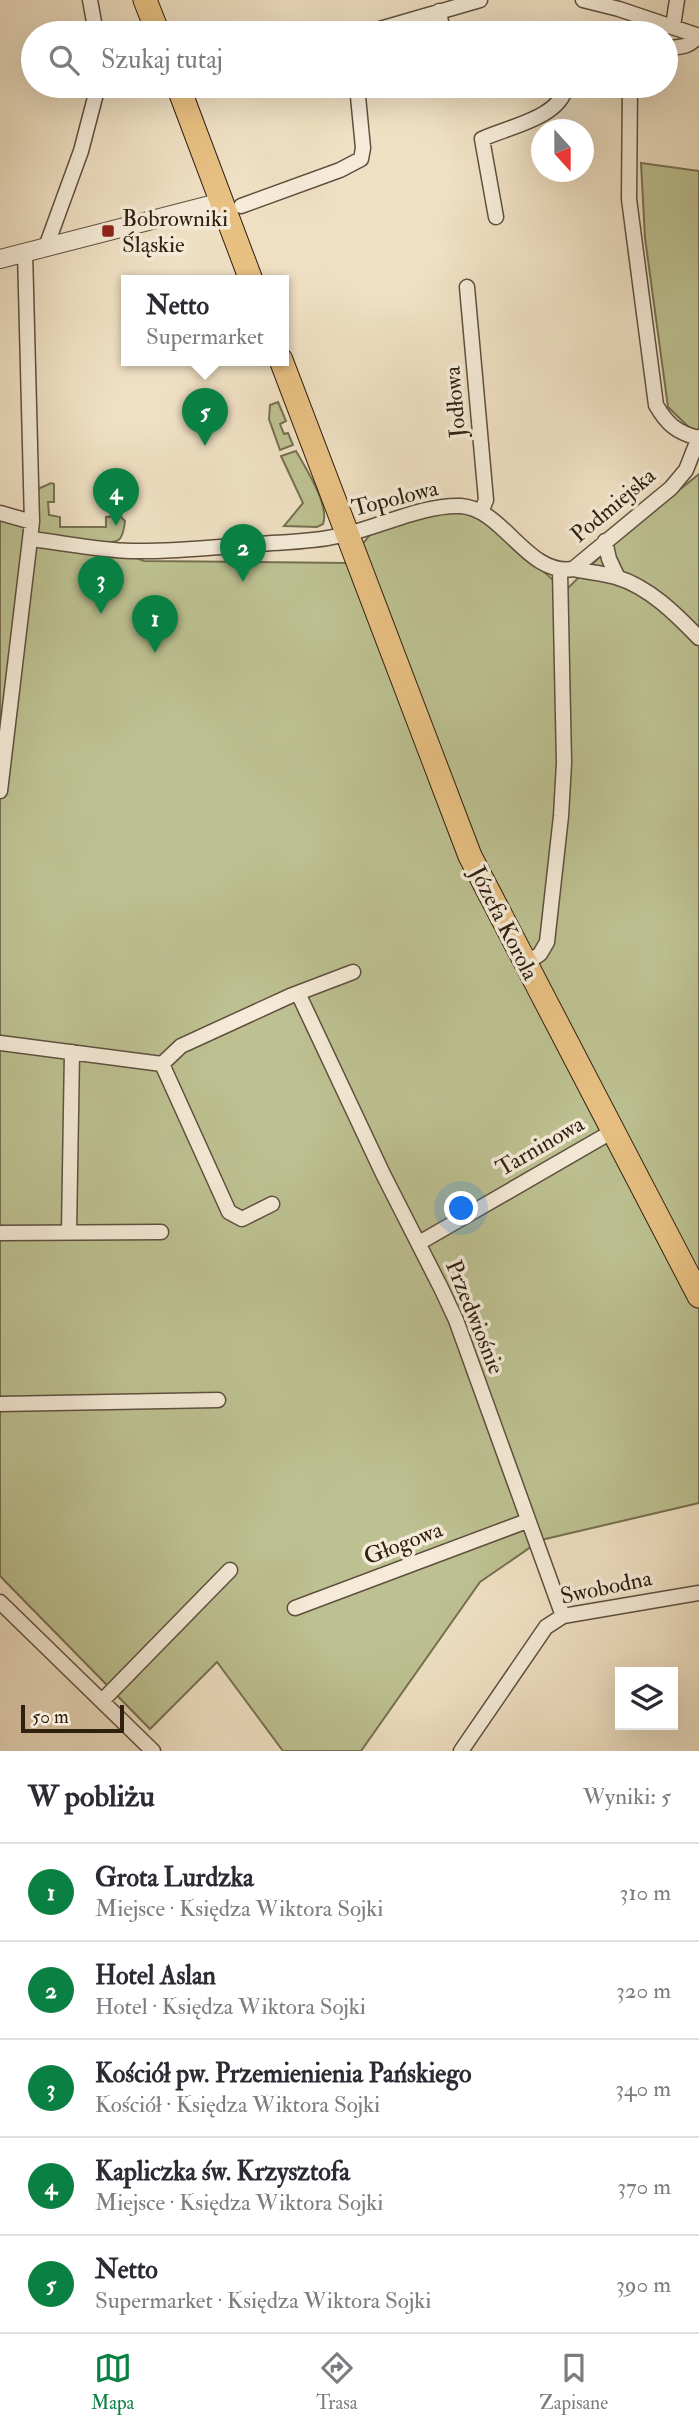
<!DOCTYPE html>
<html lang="pl">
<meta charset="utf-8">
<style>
body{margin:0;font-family:"IM FELL Double Pica",serif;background:#f2f2f3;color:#2b2b33}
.controls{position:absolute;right:21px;bottom:21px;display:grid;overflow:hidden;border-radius:0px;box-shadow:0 7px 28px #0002}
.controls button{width:63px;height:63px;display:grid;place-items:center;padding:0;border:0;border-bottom:2px solid #e1e1e2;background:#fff;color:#2b2b33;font:35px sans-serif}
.compass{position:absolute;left:531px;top:119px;width:63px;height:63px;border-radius:50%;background:#fff;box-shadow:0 7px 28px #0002;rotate:159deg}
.scale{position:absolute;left:21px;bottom:18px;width:103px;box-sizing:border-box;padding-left:7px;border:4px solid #2f2012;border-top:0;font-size:19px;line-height:24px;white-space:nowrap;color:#2f2012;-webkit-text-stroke:5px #f5ebd8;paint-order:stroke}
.you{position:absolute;left:462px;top:1209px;width:24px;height:24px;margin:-18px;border:5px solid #fff;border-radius:50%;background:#1a73e8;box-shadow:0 0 0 10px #1a73e833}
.badge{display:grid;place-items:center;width:46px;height:46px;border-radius:50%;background:#0b8043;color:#fff;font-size:23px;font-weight:700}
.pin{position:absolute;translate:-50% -58px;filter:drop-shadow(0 2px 4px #0008)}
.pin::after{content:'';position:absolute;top:37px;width:24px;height:21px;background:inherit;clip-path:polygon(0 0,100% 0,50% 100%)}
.popup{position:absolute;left:121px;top:275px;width:168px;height:91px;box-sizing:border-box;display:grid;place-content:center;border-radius:0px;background:#fff;filter:drop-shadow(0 2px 5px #0005);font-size:23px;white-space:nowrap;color:#7c7c81}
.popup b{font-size:26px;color:#2b2b33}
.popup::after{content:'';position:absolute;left:50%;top:100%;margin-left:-14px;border:14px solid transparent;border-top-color:#fff}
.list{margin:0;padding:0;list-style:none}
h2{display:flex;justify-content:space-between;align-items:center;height:91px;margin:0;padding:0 28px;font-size:30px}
h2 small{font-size:23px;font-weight:400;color:#7c7c81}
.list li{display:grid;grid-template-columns:46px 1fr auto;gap:21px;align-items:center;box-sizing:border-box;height:98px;padding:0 28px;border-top:2px solid #e1e1e2}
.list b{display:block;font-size:26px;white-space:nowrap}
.list p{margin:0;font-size:23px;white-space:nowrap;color:#7c7c81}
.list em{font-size:23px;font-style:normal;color:#7c7c81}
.icon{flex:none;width:38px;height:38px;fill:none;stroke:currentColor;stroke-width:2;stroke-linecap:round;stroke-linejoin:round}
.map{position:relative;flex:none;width:699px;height:1751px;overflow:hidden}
.search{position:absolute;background:#fff;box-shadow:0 7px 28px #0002;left:21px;right:21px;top:21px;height:77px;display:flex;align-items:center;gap:18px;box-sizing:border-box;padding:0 24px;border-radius:38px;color:#7c7c81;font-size:26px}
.sheet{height:581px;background:#fff}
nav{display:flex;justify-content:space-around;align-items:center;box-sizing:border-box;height:98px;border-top:2px solid #e1e1e2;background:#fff;font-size:19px;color:#7c7c81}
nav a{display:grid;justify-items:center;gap:4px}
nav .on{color:#0b8043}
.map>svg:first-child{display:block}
</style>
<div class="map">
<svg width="699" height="1751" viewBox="0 0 699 1751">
<rect width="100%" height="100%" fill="#efe0c3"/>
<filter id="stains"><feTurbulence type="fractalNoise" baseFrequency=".00286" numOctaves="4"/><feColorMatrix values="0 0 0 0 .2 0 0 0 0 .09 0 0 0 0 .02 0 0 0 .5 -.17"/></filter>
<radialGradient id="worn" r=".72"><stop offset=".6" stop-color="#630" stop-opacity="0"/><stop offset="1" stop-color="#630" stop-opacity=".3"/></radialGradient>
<path fill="#bdc191" stroke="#767052" stroke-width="2" d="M641,163l58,8v266l-31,-30 -23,-169z
M278,402l8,19 -6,3 4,10 4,-1 5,12 -13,5 -11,-31 1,-14z
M296,451c9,16 34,54 27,73l-6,3 -33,-1 19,-23 -22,-47z
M699,474v1029l-158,37 -61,42 -119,169h-78l-66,-89 -67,67 -150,-153v-1067l38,11v-31l13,-6 3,1v18h-6l1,13 11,2v10h46v-10l14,-1 5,5c-3,27 -10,20 -31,21l50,19 203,2 26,-32 53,-19 39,-3 35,23 65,59 51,-50z"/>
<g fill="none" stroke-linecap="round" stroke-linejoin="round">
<g stroke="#5f503e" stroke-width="17">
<path id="minor" d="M90,0l6,33
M583,0l36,9 80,27
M439,11l4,22
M673,26l4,-26
M366,33l114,-33
M666,48c13,-1 23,0 32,-12
M630,86l-1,113 27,206c11,19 20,27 42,33
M241,206l99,-36 21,-11 2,-11 -6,-62
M496,217l-14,-78c25,-12 79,-21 84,-53
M46,247l35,-96 17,-65
M467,287l19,213 -5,12
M0,513l32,9
M31,539c33,4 67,11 100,12 42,1 85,-4 127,-7 26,-2 54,-2 80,-8 37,-7 85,-32 123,-30 43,3 66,70 112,63l98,-81 15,-18 13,-33
M605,541l4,18 9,19
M573,569c14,3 29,4 43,8 33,10 60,37 83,61
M0,791l32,-269 -7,-270
M525,964l15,-10 7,-12 14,-126 3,-53 -4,-192
M298,993l85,181 58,114 15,32 107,296
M0,1043l162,21 67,148 13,7 30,-15
M162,1064l19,-18 109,-50 63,-24
M69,1232l3,-180
M0,1233l161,-1
M419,1243l194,-112
M0,1404l218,-4
M0,1602l153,149
M295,1608l232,-87
M102,1701l128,-131
M461,1751l85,-124 17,-11 136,-23"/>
</g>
<g stroke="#5f503e" stroke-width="20">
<path id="tertiary" d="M0,259l222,-57"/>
</g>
<g stroke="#2f2012" stroke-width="25">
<path id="trunk" d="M145,0l13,33
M178,86l73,194
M281,360l189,496 229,440"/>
</g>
<use href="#minor" stroke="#f5ebd8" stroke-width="14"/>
<use href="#tertiary" stroke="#f5ebd8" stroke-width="18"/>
<use href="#trunk" stroke="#e8c082" stroke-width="23"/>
</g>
<rect fill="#8f2418" stroke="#f5ebd8" stroke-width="2.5" x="101" y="224" width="14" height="14" rx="3.5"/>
<g text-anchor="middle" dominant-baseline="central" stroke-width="7" stroke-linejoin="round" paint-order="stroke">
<g font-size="23" fill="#2f2012" stroke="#f5ebd8" text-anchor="start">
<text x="122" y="218">Bobrowniki<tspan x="122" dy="26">Śląskie</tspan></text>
</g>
<g font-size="23" fill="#2f2012" stroke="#f5ebd8">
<text transform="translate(455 402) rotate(-95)">Jodłowa</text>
<text transform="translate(395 498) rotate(-14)">Topolowa</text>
<text transform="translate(613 505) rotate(-40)">Podmiejska</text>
<text transform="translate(504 923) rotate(63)">Józefa Korola</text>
<text transform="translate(540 1146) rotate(-30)">Tarninowa</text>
<text transform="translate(475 1317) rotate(68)">Przedwiośnie</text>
<text transform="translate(403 1543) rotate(-21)">Głogowa</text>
<text transform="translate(606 1587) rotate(-12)">Swobodna</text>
</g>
</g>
<rect width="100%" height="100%" filter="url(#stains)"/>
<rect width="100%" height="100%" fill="url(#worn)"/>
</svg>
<div class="controls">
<button><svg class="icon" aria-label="layers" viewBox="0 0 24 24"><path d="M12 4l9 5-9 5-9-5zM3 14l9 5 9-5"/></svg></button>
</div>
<svg class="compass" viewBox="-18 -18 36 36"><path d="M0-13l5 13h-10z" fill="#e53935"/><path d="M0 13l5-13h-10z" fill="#7c7c81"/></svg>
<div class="scale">50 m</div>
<div class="you"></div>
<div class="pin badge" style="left:155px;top:653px">1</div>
<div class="pin badge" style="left:243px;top:582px">2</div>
<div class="pin badge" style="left:101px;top:614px">3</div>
<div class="pin badge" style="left:116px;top:526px">4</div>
<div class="pin badge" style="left:205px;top:446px">5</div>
<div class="popup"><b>Netto</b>Supermarket</div>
<div class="search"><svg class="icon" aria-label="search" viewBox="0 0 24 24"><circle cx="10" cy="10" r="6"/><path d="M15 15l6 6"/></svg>Szukaj tutaj</div>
</div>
<section class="sheet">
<h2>W pobliżu<small>Wyniki: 5</small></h2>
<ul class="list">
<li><span class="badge">1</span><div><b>Grota Lurdzka</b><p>Miejsce · Księdza Wiktora Sojki</p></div><em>310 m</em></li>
<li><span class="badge">2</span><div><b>Hotel Aslan</b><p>Hotel · Księdza Wiktora Sojki</p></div><em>320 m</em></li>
<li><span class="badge">3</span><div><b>Kościół pw. Przemienienia Pańskiego</b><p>Kościół · Księdza Wiktora Sojki</p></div><em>340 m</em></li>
<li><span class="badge">4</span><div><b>Kapliczka św. Krzysztofa</b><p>Miejsce · Księdza Wiktora Sojki</p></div><em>370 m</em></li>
<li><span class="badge">5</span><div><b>Netto</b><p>Supermarket · Księdza Wiktora Sojki</p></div><em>390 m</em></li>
</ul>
</section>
<nav>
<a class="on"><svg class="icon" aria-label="map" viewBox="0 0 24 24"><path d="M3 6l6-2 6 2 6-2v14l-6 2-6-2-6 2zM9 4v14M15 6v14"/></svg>Mapa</a>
<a><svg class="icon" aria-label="directions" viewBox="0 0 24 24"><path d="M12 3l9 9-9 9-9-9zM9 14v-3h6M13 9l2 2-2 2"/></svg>Trasa</a>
<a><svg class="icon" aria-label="saved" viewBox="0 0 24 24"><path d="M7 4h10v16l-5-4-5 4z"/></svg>Zapisane</a>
</nav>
